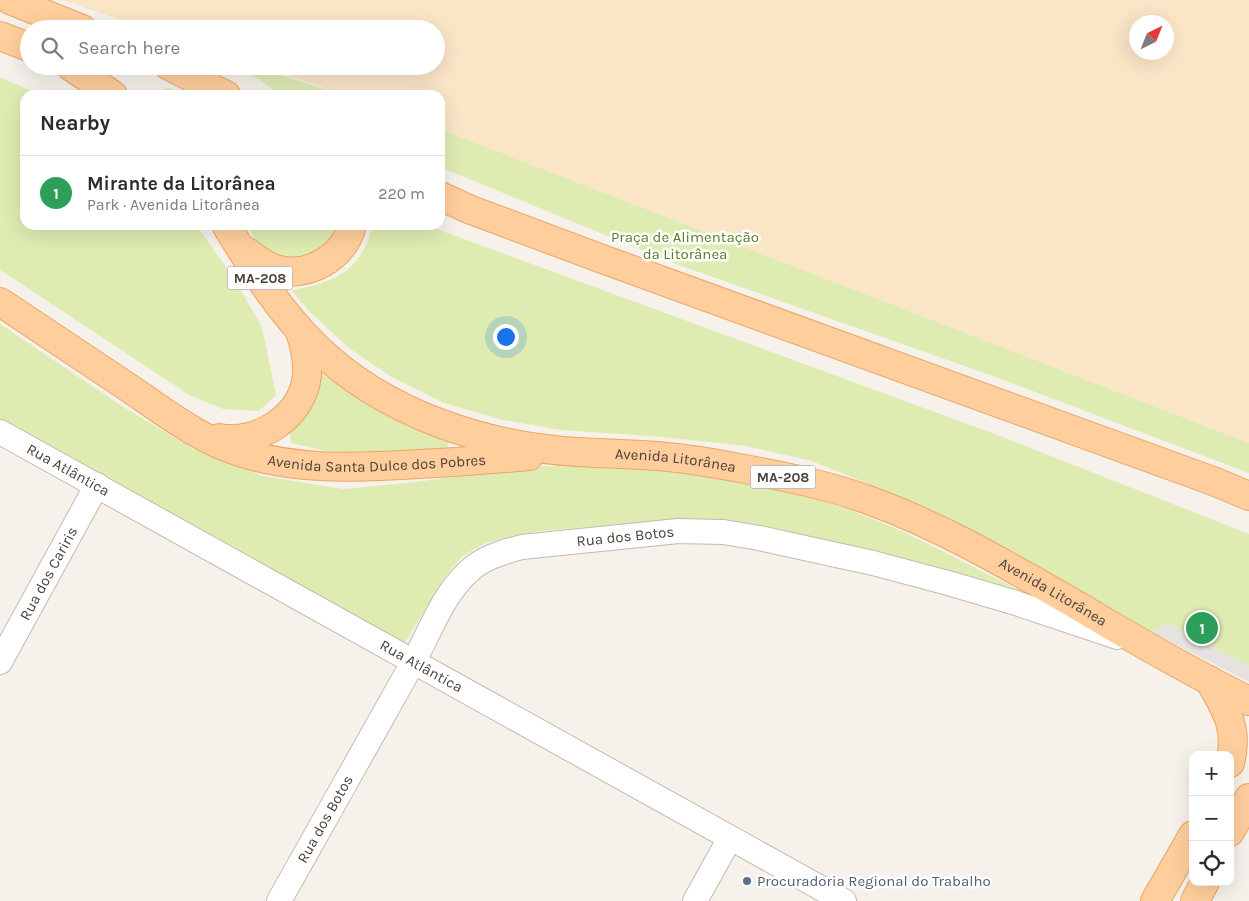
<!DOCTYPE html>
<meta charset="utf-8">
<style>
body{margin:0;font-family:Karla,sans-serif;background:#f2f2f3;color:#2b2b33}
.controls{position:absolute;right:15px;bottom:15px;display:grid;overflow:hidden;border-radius:10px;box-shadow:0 5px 20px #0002}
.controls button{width:45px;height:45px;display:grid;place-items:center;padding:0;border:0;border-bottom:1px solid #e1e1e2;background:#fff;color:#2b2b33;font:25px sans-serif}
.compass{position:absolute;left:1129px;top:15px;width:45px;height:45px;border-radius:50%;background:#fff;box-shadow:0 5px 20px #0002;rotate:43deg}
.you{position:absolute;left:505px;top:336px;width:18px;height:18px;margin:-12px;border:4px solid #fff;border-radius:50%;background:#1a73e8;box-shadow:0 0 0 8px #1a73e833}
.badge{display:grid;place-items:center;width:32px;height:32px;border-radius:50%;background:#111827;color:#fff;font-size:16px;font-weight:700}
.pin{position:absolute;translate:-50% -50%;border:2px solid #fff;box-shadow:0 1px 5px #0006}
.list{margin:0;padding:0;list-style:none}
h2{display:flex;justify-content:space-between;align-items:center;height:65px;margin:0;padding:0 20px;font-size:21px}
h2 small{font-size:16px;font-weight:400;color:#7c7c81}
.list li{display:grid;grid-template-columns:32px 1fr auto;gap:15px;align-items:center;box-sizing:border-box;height:75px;padding:0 20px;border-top:1px solid #e1e1e2}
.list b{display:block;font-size:19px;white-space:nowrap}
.list p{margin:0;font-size:16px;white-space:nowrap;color:#7c7c81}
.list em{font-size:16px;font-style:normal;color:#7c7c81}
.icon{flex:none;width:28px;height:28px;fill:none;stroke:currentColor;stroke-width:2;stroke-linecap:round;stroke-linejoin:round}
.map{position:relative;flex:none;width:1249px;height:901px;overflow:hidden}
.search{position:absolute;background:#fff;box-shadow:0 5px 20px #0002;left:20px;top:20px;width:425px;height:55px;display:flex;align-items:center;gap:12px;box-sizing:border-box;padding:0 18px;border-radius:28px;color:#7c7c81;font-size:19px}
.panel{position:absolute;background:#fff;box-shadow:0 5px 20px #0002;left:20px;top:90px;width:425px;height:140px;border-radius:15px}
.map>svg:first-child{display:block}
</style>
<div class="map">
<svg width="1249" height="901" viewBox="0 0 1249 901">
<rect width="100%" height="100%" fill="#f6f1eb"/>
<path fill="#deecb2" d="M239,66h13l91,29h-62z
M0,77l40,18h-15v130h171l37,52 29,50 14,68 -17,16 -36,-2 -32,-13 -191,-126z
M168,88l9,2 10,5h-32l5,-4z
M440,129l809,314v30l-259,-98 -314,-111 -236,-97z
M246,225h94c-3,5 -6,12 -11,16 -16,17 -44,20 -64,8 -8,-5 -14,-16 -19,-24z
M373,225h53l574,211 249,98v132l-80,-42 -17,8 -141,-82 -88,-44 -111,-45 -66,-15 -84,-9 -101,-7 -58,-10 -59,-17 -54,-27 -41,-28 -38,-35 -20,-23c44,-7 70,-19 82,-65z
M0,324l125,84 67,40 71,28 80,13 73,-7 114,-16 109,1 86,12 68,12 62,21 49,20 119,60 -150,-39 -217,-31 -117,9 -51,11 -24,13 -18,20 -43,71 -403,-224z
M320,373l59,39 38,18 32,12 -3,7 -72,4 -42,-1 -41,-9 -1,-8z"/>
<path fill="#fbe5c7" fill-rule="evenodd" d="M62,0h1187v443l-809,-314v-34h-95l-85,-29h176v-37h-288zM1136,22h30v30h-30z"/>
<path fill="#e5e2e0" d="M1169,624l80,42v16l-97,-50z"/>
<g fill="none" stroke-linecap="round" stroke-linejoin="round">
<g stroke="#c6b9b0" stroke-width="26">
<g id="minor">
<path id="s1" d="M0,432l844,469"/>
<path id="s2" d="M0,662l97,-177"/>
<path id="s3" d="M279,901c44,-78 88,-157 132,-235 18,-31 30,-69 57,-94 14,-14 35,-20 54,-25l156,-16 45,1 36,6 114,25 75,20 68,20 101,34"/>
<path d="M695,901l35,-63"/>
</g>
</g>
<g stroke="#eba664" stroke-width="30">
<g id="major">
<path d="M10,0l72,29"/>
<path d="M0,36l29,11"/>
<path d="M70,66l43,29"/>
<path d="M169,66l57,29"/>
<path d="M440,196l31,14 134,50 608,221 36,15"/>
<path id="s4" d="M226,225c26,43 54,87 90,122 69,67 168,99 261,105 34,2 67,2 100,6 17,2 35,5 52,8 47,9 97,18 142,35 74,27 141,67 209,106 55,33 111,65 169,94"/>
<path d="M246,251c9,7 19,15 30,18 31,10 69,-12 76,-44"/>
<path id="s5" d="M0,302c44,29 88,59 132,88 35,24 70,51 111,63 51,16 105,15 158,12 42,-2 85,-5 128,-9"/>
<path d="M219,438c39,7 84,-21 88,-63 1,-16 -3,-32 -8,-46"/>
<path d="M1209,680c17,29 30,49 21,83"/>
<path d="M1230,832l19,-34"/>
<path d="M1155,901l38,-66"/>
<path d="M1195,901l10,-19"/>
</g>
</g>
<use href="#minor" stroke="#fff" stroke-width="24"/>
<use href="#major" stroke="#ffce9c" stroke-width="28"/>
</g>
<circle fill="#5c6f8a" stroke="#fff" stroke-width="2" cx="747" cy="881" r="5"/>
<g text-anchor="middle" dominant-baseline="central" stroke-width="5" stroke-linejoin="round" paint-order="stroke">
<g fill="#fff" stroke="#827974" stroke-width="1">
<rect x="227.5" y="266.5" width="65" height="23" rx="4"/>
<rect x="750.5" y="465.5" width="65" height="23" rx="4"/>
</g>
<g font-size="14" font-weight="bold" fill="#4c4038">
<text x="260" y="278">MA-208</text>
<text x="783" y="477">MA-208</text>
</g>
<g font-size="15" fill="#597c25" stroke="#fff">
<text x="685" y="237">Praça de Alimentação<tspan x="685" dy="17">da Litorânea</tspan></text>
</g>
<g font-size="15" fill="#4c4038" stroke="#fff">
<text stroke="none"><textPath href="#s5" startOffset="422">Avenida Santa Dulce dos Pobres</textPath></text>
<text stroke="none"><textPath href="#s4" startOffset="538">Avenida Litorânea</textPath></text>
<text stroke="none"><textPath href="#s1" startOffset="78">Rua Atlântica</textPath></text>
<text stroke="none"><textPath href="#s3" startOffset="544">Rua dos Botos</textPath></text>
<text stroke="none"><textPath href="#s2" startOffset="101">Rua dos Cariris</textPath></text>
<text stroke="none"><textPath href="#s4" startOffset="942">Avenida Litorânea</textPath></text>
<text stroke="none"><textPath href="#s1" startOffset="482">Rua Atlântica</textPath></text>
<text stroke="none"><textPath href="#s3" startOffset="94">Rua dos Botos</textPath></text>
</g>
<g font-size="15" fill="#4e5e75" stroke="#fff" text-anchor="start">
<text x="757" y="881">Procuradoria Regional do Trabalho</text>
</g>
</g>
</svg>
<div class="controls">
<button>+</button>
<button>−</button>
<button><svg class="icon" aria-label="locate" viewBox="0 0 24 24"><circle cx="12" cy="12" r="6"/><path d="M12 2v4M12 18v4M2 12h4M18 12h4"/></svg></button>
</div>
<svg class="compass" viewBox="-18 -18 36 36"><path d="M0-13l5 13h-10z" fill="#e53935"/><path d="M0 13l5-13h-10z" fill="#7c7c81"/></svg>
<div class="you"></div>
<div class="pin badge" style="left:1202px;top:628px;background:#2e9e5b">1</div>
<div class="search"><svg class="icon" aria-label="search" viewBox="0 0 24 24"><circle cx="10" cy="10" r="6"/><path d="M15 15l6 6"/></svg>Search here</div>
<section class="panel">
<h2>Nearby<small></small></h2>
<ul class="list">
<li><span class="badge" style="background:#2e9e5b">1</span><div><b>Mirante da Litorânea</b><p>Park · Avenida Litorânea</p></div><em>220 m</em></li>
</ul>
</section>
</div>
